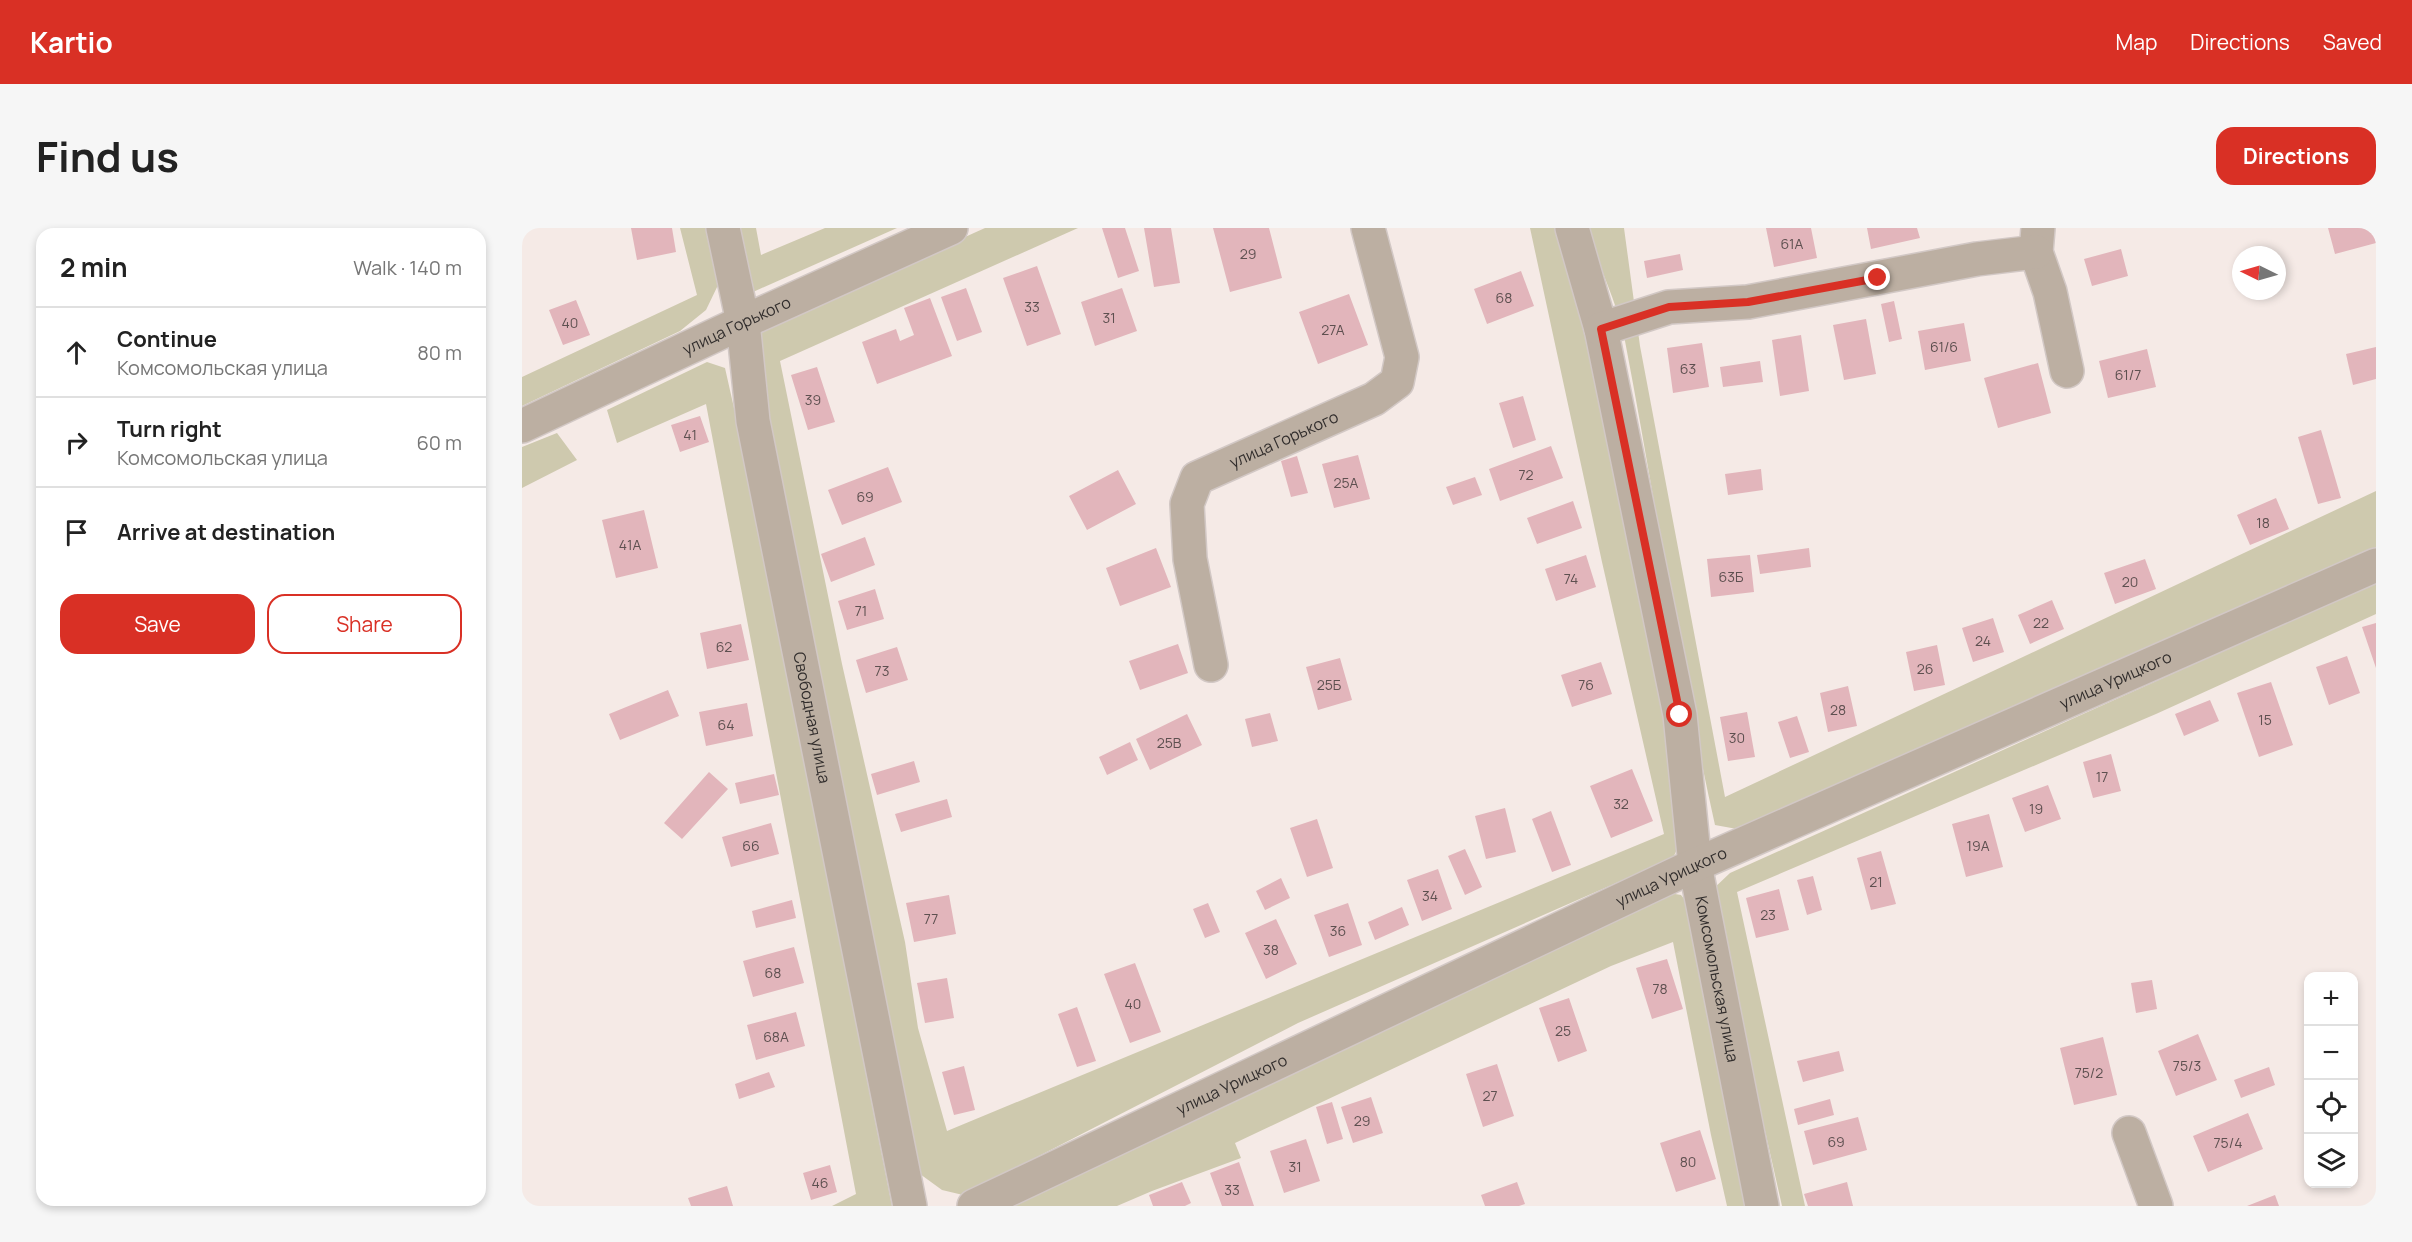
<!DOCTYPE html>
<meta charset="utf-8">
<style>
body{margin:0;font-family:Manrope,sans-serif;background:#f6f6f6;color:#222}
.controls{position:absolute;right:18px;bottom:18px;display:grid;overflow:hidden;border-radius:12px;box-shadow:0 3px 9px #0003}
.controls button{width:54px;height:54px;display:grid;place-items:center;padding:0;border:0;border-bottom:2px solid #e0e0e0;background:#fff;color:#222;font:30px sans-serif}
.compass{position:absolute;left:1710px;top:18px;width:54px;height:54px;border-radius:50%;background:#fff;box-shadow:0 3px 9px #0003;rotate:275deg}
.stop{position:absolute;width:18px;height:18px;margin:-14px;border:4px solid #d93025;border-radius:50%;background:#fff}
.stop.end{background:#d93025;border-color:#fff;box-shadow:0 2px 6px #0008}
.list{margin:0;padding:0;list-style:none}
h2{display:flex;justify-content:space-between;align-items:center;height:78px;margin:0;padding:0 24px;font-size:26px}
h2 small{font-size:20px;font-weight:400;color:#767676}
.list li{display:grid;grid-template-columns:39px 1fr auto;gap:18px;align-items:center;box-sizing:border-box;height:90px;padding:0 24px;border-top:2px solid #e0e0e0}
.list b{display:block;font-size:22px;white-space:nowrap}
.list p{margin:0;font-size:20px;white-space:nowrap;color:#767676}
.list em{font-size:20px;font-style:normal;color:#767676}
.actions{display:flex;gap:12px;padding:18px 24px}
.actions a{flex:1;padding:14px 0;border:2px solid #d93025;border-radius:18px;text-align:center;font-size:21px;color:#d93025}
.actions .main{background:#d93025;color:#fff}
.icon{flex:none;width:33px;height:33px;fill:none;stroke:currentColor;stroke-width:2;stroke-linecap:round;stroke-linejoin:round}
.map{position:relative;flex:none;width:1854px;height:978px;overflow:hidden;border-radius:18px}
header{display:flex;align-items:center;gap:36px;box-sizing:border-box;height:84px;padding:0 30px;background:#d93025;color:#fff}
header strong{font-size:28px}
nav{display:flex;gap:33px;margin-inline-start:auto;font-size:21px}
.intro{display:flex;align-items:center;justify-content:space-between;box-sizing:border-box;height:144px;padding:0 36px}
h1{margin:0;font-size:42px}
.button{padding:15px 27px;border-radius:18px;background:#d93025;color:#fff;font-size:21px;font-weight:700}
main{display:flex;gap:36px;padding:0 36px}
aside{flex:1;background:#fff;border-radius:18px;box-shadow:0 3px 9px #0003}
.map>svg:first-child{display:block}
</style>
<header>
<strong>Kartio</strong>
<nav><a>Map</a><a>Directions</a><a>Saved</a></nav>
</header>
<div class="intro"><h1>Find us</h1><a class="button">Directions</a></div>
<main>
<aside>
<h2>2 min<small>Walk · 140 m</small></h2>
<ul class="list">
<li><svg class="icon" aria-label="ahead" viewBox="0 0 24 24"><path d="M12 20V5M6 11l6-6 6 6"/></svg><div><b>Continue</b><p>Комсомольская улица</p></div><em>80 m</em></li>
<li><svg class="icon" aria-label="right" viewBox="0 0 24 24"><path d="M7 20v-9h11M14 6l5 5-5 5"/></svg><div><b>Turn right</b><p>Комсомольская улица</p></div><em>60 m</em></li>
<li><svg class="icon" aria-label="arrive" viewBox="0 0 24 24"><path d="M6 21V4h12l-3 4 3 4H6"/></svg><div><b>Arrive at destination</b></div></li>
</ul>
<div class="actions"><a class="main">Save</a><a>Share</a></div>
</aside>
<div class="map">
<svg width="1854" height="978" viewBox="0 0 1854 978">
<rect width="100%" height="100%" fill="#f5eae6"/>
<path fill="#cec9ae" d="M158,0h27l12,55 -13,27 -26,21 -158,75v-29l175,-82z
M210,0h24l5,27 64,-27h72l-144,64z
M463,0h93l-298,133 62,303 63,278 13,86 29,103 717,-297 -62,-272 -72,-334h31l34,109 54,282 34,217 -10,22 -375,165 -335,172 -21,-5 -22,-16 -17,-74 -148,-758 8,-14z
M1067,0h35l16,118 85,451 651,-306v57l-639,281 -22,-4c-36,-161 -59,-323 -90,-484 -7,-39 -28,-74 -36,-113z
M185,134l18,6 11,49 156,789h-60l24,-12 -150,-790 -89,39 -10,-33z
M35,205l20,27 -55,28v-41z
M1854,354v32l-220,100 -419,178 68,314h-23l-71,-315 19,-18z
M1141,664l18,3 11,14 60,297h-25l-16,-71 -38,-193 -62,24 -376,177 6,15 -89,33 -35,15h-107z"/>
<path fill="#e2b5bb" d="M109,0h41l4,24 -39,8z
M580,0h23l14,43 -21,7z
M622,0h27l9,55 -26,4z
M691,0h56l13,50 -52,14z
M1244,0h45l6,30 -43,9z
M1345,0h50l3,10 -49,11z
M1806,0h48v15l-41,11z
M1599,21l7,27 -36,10 -8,-27z
M1158,26l3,16 -36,8 -3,-17z
M515,38l24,68 -34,12 -24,-68z
M999,43l13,35 -47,18 -13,-35z
M444,60l16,44 -25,9 -16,-44z
M600,60l15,43 -42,15 -14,-44z
M827,66l19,51 -50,19 -19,-52z
M408,70l22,58 -75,28 -15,-42 34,-13 4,12 14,-6 -10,-27z
M54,72l14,35 -27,10 -14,-35z
M1372,73l8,38 -13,3 -8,-38z
M1344,91l10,55 -32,6 -11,-55z
M1442,95l7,38 -46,9 -7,-39z
M1279,107l8,56 -29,5 -8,-56z
M1180,115l7,44 -36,6 -6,-45z
M1854,119v32l-23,6 -7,-31z
M1625,121l9,38 -48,11 -9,-37z
M1238,133l3,21 -40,5 -3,-20z
M1516,135l13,50 -53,15 -14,-50z
M295,139l18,55 -27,8 -17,-55z
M1001,168l13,44 -23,8 -14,-45z
M178,188l9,26 -29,10 -9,-27z
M1799,202l20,68 -23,6 -20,-67z
M1029,218l12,32 -63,23 -11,-32z
M836,227l12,44 -36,9 -12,-44z
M775,228l11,37 -17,4 -10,-36z
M366,239l14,35 -60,23 -14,-35z
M1239,241l2,21 -35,5 -3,-21z
M596,242l18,34 -49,26 -18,-34z
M953,249l7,18 -29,10 -7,-18z
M1754,270l13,31 -39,16 -13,-30z
M1051,273l9,27 -45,16 -10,-26z
M122,282l14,58 -42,10 -14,-58z
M343,309l10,28 -44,17 -10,-28z
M634,320l15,39 -51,19 -14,-38z
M1287,320l2,19 -51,7 -3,-19z
M1064,327l10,32 -40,14 -11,-32z
M1228,327l4,37 -43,5 -4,-38z
M1623,331l11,30 -41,15 -11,-31z
M353,361l9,30 -37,11 -9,-29z
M1530,372l12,29 -34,15 -12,-29z
M1471,390l11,34 -31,10 -11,-34z
M1854,395v45l-14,-41z
M219,396l8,36 -42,9 -7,-36z
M656,416l10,29 -48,17 -11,-29z
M1415,417l8,40 -31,6 -8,-39z
M375,419l11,33 -42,13 -10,-33z
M1825,428l13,37 -31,12 -13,-38z
M818,430l12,42 -34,10 -12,-43z
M1079,434l11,32 -40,13 -11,-32z
M1749,454l22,63 -34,12 -22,-64z
M1326,458l9,40 -29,6 -8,-39z
M146,462l11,26 -59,24 -11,-26z
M1688,472l9,21 -35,15 -9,-22z
M225,475l6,33 -47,10 -7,-34z
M1225,484l8,45 -27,4 -8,-44z
M748,485l8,28 -26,6 -7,-28z
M665,486l15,31 -52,25 -14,-31z
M1275,488l12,36 -19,6 -12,-36z
M608,514l8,18 -31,15 -8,-18z
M1589,526l10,37 -28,7 -10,-36z
M392,533l6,21 -43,13 -6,-21z
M1110,541l21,52 -42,17 -21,-52z
M187,544l19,17 -46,50 -18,-16z
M252,546l5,21 -39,9 -5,-21z
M1526,557l13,34 -36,13 -13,-34z
M425,571l5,18 -51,15 -6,-18z
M983,580l11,44 -30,7 -11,-43z
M1029,583l20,54 -19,7 -20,-53z
M1467,586l14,53 -37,10 -14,-53z
M795,591l16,49 -26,9 -17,-49z
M249,595l8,31 -48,13 -9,-30z
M943,621l17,38 -17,8 -17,-39z
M1359,623l15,53 -25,6 -14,-52z
M916,641l14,40 -30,12 -15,-41z
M1291,648l9,34 -15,5 -10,-35z
M759,650l9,20 -25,12 -9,-19z
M1257,661l10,41 -33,8 -10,-40z
M427,667l7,39 -42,8 -8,-39z
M270,672l4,18 -40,10 -4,-17z
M686,675l12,29 -15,6 -12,-29z
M826,675l14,42 -33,12 -15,-42z
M880,679l7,18 -34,15 -7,-18z
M754,691l21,45 -31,15 -21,-46z
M272,719l10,36 -51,14 -10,-36z
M1145,731l16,50 -31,10 -16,-51z
M613,735l26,69 -31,11 -26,-69z
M425,750l7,40 -29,5 -8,-40z
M1630,752l5,29 -21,4 -5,-30z
M1047,770l18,53 -29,11 -19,-54z
M555,779l19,54 -19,6 -19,-53z
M274,784l9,34 -49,14 -9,-35z
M1676,806l19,46 -41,16 -18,-45z
M1581,809l14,58 -43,10 -14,-57z
M1317,823l5,20 -41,11 -6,-21z
M975,836l17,52 -31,11 -17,-53z
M442,838l11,44 -21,5 -12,-43z
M1747,839l6,18 -34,13 -7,-18z
M247,844l6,15 -36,12 -4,-15z
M849,869l12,36 -30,10 -12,-36z
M1308,871l4,16 -36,10 -4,-16z
M810,874l11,37 -16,5 -11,-37z
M1726,885l15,36 -55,23 -15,-36z
M1336,889l9,33 -54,15 -9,-34z
M1178,902l16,49 -40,13 -16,-49z
M784,911l14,42 -36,12 -14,-42z
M717,934l15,44h-32l-12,-33z
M308,937l7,27 -26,8 -8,-27z
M660,954l9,21 -6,3h-32l-4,-11z
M995,954l8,22 -6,2h-34l-4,-11z
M1325,954l6,24h-45l-4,-12z
M205,958l6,20h-42l-3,-8z
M1753,967l4,11h-32z"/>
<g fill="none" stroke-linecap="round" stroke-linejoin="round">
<g stroke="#d2c8c5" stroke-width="36">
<g id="minor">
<path id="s1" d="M1050,0l29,101 79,386 15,150 67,341"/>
<path d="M1516,0l-2,24 14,40 17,79"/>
<path d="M1079,101l68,-22 79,-5 229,-43 59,-7"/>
<path id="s2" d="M0,198l221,-104 208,-94"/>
<path id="s3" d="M689,437l-21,-106 -3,-55 10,-26 177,-79 23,-17 5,-25 -34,-129"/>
<path d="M1607,905l27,73"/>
<path id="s4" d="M452,978l721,-341 681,-300"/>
</g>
</g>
<g stroke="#d2c8c5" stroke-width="36">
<g id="tertiary">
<path id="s5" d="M201,0l20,94 10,99 157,785"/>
</g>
</g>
<use href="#minor" stroke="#bcafa2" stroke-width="33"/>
<use href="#tertiary" stroke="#bcafa2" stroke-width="33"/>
</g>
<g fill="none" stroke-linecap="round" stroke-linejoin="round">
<path stroke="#d93025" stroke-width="8" d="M1158,487l-79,-386 68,-22 79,-5 130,-24"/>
</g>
<g text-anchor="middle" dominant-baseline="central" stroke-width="5" stroke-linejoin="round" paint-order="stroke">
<g font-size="14" fill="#5e5050">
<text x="1270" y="15">61А</text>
<text x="726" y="25">29</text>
<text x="982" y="69">68</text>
<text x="510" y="78">33</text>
<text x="587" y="89">31</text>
<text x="48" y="94">40</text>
<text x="811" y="101">27А</text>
<text x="1422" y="118">61/6</text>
<text x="1166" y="140">63</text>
<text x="1606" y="146">61/7</text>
<text x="291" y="171">39</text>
<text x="168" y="206">41</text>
<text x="1004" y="246">72</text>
<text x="824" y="254">25А</text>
<text x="343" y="268">69</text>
<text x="1741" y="294">18</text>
<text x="108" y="316">41А</text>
<text x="1209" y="348">63Б</text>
<text x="1049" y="350">74</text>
<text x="1608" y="353">20</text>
<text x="339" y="382">71</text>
<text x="1519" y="394">22</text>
<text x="1461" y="412">24</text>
<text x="202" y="418">62</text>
<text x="1403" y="440">26</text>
<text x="360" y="442">73</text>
<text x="807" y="456">25Б</text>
<text x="1064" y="456">76</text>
<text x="1316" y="481">28</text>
<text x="1743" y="491">15</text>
<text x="204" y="496">64</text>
<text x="1215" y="509">30</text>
<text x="647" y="514">25В</text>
<text x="1580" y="548">17</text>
<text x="1099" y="575">32</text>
<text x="1514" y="580">19</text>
<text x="229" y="617">66</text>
<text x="1456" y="617">19А</text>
<text x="1354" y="653">21</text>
<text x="908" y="667">34</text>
<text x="1246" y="686">23</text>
<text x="409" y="690">77</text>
<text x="816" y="702">36</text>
<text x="749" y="721">38</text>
<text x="251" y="744">68</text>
<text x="1138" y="760">78</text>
<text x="611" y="775">40</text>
<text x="1041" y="802">25</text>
<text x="254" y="808">68А</text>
<text x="1665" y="837">75/3</text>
<text x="1567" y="844">75/2</text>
<text x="968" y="867">27</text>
<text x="840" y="892">29</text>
<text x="1314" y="913">69</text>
<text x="1706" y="914">75/4</text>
<text x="1166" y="933">80</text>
<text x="773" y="938">31</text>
<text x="298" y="954">46</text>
<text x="710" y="961">33</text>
</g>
<g font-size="16" fill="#322e2d" stroke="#fff8f6">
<text stroke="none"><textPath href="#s2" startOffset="237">улица Горького</textPath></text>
<text stroke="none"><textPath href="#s3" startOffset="286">улица Горького</textPath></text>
<text stroke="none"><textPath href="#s4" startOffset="1257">улица Урицкого</textPath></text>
<text stroke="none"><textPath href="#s5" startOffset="498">Свободная улица</textPath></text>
<text stroke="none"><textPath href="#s4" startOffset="771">улица Урицкого</textPath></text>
<text stroke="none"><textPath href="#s1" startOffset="766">Комсомольская улица</textPath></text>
<text stroke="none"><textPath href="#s4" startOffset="285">улица Урицкого</textPath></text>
</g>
</g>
</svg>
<div class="controls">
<button>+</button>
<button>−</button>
<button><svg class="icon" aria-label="locate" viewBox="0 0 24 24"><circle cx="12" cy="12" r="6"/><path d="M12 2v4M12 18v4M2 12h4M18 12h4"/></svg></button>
<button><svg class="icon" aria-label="layers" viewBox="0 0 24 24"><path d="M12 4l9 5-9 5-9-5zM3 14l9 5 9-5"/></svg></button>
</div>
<svg class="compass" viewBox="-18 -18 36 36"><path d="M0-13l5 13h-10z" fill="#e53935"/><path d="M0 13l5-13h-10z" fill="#767676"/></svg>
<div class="stop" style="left:1158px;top:487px"></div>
<div class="stop end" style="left:1356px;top:50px"></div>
</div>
</main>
